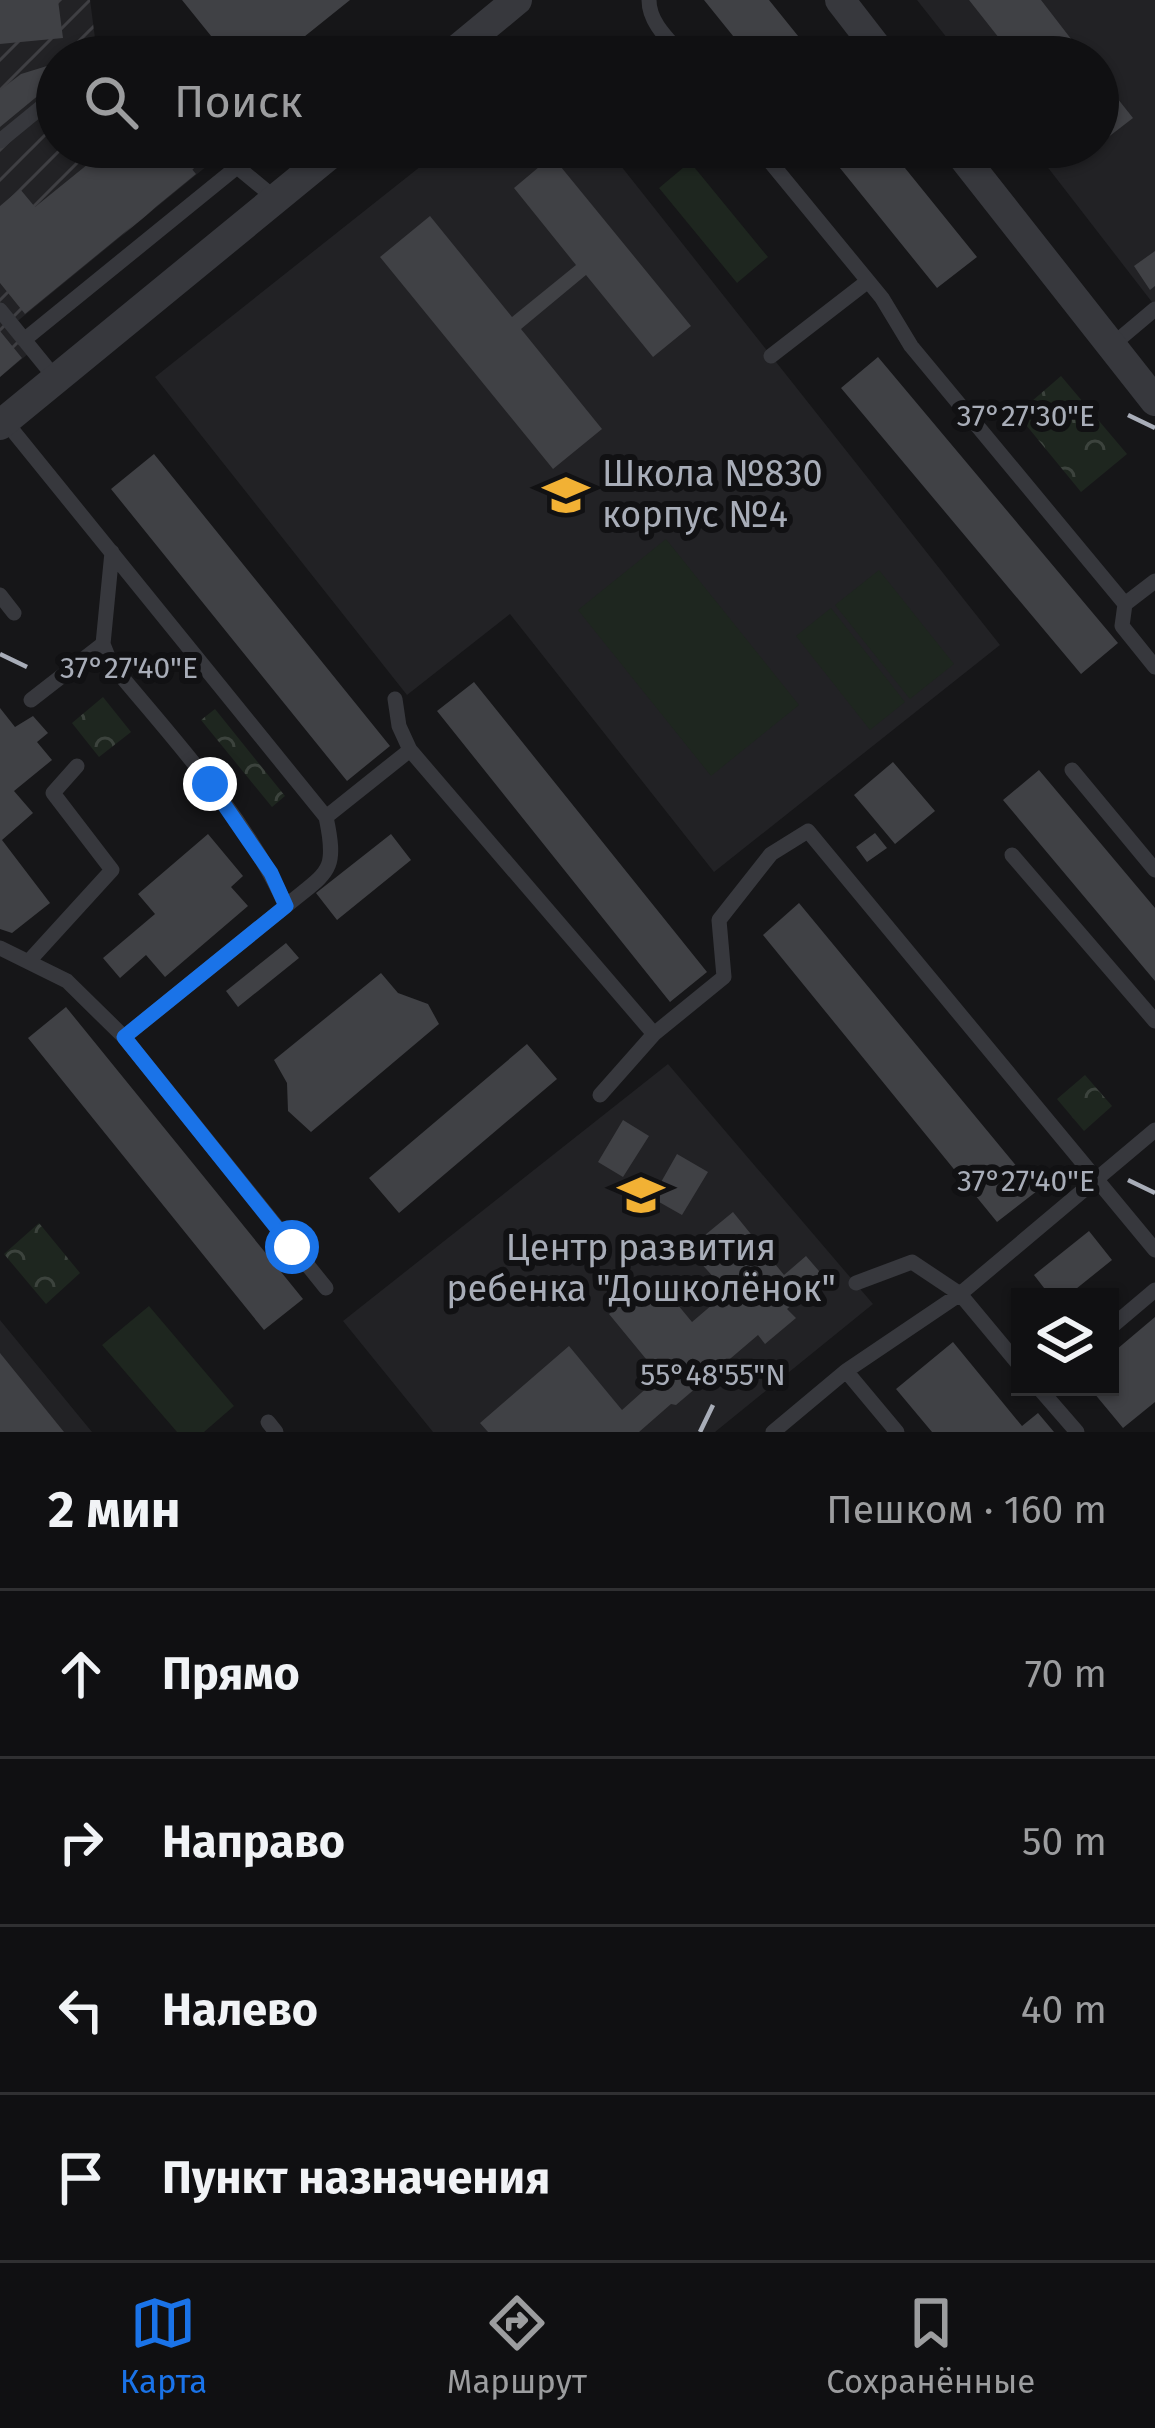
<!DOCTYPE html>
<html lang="ru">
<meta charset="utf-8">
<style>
body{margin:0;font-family:"Fira Sans",sans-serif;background:#19191b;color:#f1f3f6}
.controls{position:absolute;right:36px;bottom:36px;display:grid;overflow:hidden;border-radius:0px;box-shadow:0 3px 9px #0004}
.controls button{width:108px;height:108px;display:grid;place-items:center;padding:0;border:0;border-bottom:3px solid #303032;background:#101012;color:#f1f3f6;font:60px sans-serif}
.stop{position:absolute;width:36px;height:36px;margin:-27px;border:9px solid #1a73e8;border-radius:50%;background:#fff}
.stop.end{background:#1a73e8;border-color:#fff;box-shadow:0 3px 12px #0008}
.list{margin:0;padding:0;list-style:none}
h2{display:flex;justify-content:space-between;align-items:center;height:156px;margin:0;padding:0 48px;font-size:51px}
h2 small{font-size:39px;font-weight:400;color:#9c9d9f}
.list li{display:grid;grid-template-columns:78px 1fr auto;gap:36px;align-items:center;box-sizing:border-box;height:168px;padding:0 48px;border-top:3px solid #303032}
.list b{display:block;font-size:45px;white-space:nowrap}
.list em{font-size:39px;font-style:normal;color:#9c9d9f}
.icon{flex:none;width:66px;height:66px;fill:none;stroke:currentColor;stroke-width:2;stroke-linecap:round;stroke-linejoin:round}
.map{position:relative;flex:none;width:1155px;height:1432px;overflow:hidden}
.search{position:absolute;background:#101012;box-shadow:0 3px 9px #0004;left:36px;right:36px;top:36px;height:132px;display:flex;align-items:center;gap:30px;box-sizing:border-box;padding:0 42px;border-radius:66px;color:#9c9d9f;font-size:45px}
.sheet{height:828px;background:#101012}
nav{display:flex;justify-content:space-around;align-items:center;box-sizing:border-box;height:168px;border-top:3px solid #303032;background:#101012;font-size:33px;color:#9c9d9f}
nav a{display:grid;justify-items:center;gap:6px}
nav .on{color:#1a73e8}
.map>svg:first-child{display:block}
</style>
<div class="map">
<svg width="1155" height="1432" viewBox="0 0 1155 1432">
<defs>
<pattern id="industrial-furrows" width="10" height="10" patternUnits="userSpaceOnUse" patternTransform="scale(3)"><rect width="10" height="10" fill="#222225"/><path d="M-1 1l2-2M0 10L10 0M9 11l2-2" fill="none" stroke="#3f3f43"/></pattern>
<pattern id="park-crowns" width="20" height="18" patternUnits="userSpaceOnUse" patternTransform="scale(3)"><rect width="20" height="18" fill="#1e261f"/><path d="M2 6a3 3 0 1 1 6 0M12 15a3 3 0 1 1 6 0" fill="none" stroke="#3c433d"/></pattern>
</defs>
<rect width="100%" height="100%" fill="#161618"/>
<path fill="#222225" d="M917,0h238v306l-123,-159h66v-90h-136z
M445,147h161l394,498 -286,227 -204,-258 -103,81 -252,-318z
M668,1064l205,240 -158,128h-282l-90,-111z
M0,1320l92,112h-92z"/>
<path fill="url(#industrial-furrows)" d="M0,0h90l7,54 10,3h-50v90h173l-221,181 20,25 -29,24z"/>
<path fill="url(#park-crowns)" d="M1061,376l66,78 -46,38 -64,-78z
M103,697l28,35 -32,25 -27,-34z
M215,709l70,87 -13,11 -71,-87z
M1085,1075l27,31 -28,25 -27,-32z
M39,1223l41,50 -34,31 -42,-50z"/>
<path fill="#1e261f" d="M690,162l78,95 -31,26 -78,-95z
M666,539l133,166 -88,71 -133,-166z
M879,570l75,94 -44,35 -75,-94z
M831,608l74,94 -35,28 -74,-94z
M149,1306l85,100 -30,26h-27l-75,-87z"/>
<path fill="#404145" d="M0,0h58l5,38 -63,6z
M182,0h168l-71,57h-51z
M704,0h65l46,57h-65z
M969,0h72l44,57h-71z
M47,66l10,14 -57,47v-37l21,-16z
M1098,74l35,44 -35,27z
M109,147h65l22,27 -171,140 -25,-31v-77l20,-17 15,18z
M823,147h65l89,110 -40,31z
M552,156l139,170 -38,31 -67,-82 -65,54 81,100 -49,40 -173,-212 50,-41 82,101 64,-52 -62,-77z
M1155,251v35l-5,4 -16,-24z
M0,331l22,27 -22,19z
M878,357l240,286 -37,31 -240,-286z
M154,454l236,292 -43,35 -236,-292z
M474,682l233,290 -37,30 -233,-291z
M0,708l15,19 18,-11 15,17 -11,9 15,18 -38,31 19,22 -31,27 48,63 -38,30 -12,-4z
M893,762l42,49 -40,33 -41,-49z
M1039,770l116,138v73l-152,-181z
M875,833l12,15 -20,14 -11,-15z
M208,834l35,42 -12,11 17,19 -83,71 -19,-22 -26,23 -17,-20 52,-44 -17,-20z
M391,834l20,26 -74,60 -21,-27z
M799,903l238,288 -40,31 -234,-287z
M286,943l13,15 -61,49 -12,-16z
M381,973l17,20 30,11 11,20 -128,108 -23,-21 -1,-28 -13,-23z
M66,1007l237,292 -39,31 -236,-292z
M527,1044l30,35 -158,134 -30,-35z
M623,1120l26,16 -26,41 -25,-15z
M677,1154l31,18 -26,43 -30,-17z
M733,1212l51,63 22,-19 19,22 -38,31 9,9 -31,26 -7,-9 -82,70 -5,-1 -32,28h-151l-8,-9 89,-77 53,64 38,-34 -51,-62 45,-38 38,46 35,-30 -39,-43z
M1089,1231l23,29 -46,37h-15l-17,-22z
M1155,1317v85l-32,26 -34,-41h21v-32z
M953,1342l69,84 16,-13 16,19h-122l-36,-43z
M0,1353l64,79h-64z"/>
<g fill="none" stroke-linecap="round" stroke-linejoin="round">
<path stroke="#37383d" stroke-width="15" d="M649,0c0,23 20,40 35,57
M0,141l50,-41 7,3
M213,147l63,52
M758,147l124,151 29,48 214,258
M0,310l56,69
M24,340l213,-173
M1111,346l44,-37
M771,356l97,-75
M5,421l321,396c12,56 2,54 -40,89 -41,-91 -112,-166 -175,-242l-8,-20 9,-92
M1155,581l-30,23 -3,22 33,41
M0,595l14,18
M395,699l4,27 11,24
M31,700l72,-56
M1072,770l83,100
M326,817l84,-67 244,284 70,-57 -5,-57 52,-66 37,-23 347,419
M1012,855l143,166
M286,906l-162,131 202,251
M0,948l67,33 57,56
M29,961l83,-91 -59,-77 24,-27
M600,1095l54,-61
M856,1283l56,-21 48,32 60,72
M1110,1328l45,-38
M846,1371l51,61
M1038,1387l39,45
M268,1422l8,10
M773,1432l73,-61 114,-77 195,-164"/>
<path stroke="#37383d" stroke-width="30" d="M840,0l44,57
M448,57l69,-57
M955,147l200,254
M0,425l339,-278"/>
</g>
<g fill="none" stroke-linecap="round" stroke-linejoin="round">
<path stroke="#1a73e8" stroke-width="15" d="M210,784l61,89 15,33 -162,131 168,210"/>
</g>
<path fill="none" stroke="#a8adb8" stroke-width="4.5" d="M1128,415l27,13M0,654l27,13M1128,1180l27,13M700,1432l13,-27"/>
<defs>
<g id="school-bare" transform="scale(3.6)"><path d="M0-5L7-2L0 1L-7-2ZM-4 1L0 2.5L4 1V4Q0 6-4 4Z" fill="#f2b134" stroke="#111113" stroke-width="2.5" paint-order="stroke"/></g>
</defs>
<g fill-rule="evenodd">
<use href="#school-bare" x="566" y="495"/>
<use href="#school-bare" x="641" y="1195"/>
</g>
<g text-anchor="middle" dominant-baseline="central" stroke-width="12" stroke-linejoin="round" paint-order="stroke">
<g font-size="36" fill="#a8adb8" stroke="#111113" text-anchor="start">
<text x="602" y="474">Школа №830<tspan x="602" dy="41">корпус №4</tspan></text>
<text x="641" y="1248" text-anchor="middle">Центр развития<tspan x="641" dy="41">ребенка "Дошколёнок"</tspan></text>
</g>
</g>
<g font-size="30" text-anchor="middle" fill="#a8adb8" stroke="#111113" stroke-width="12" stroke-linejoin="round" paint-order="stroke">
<text x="1026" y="426">37°27'30"E</text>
<text x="129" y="678">37°27'40"E</text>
<text x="1026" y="1191">37°27'40"E</text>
<text x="713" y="1385">55°48'55"N</text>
</g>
</svg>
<div class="controls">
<button><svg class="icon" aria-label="layers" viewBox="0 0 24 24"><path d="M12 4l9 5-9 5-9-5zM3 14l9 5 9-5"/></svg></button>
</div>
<div class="stop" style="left:292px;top:1247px"></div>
<div class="stop end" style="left:210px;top:784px"></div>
<div class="search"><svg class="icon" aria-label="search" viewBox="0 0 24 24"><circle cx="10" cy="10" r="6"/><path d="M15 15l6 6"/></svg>Поиск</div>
</div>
<section class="sheet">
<h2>2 мин<small>Пешком · 160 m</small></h2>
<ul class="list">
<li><svg class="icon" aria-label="ahead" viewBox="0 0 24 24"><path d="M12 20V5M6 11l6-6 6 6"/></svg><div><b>Прямо</b></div><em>70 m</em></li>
<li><svg class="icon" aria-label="right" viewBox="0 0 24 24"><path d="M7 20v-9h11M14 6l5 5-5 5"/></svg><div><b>Направо</b></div><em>50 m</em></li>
<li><svg class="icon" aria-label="left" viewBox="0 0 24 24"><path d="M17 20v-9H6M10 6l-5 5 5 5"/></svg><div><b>Налево</b></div><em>40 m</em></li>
<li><svg class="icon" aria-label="arrive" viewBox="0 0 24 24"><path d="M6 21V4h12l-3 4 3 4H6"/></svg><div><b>Пункт назначения</b></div></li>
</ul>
</section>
<nav>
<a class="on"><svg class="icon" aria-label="map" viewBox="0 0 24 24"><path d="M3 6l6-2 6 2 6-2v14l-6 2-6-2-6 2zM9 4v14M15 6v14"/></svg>Карта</a>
<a><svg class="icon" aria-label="directions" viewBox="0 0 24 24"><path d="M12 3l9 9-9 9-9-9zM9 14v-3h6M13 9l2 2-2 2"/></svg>Маршрут</a>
<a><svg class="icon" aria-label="saved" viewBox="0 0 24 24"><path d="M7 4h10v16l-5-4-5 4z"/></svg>Сохранённые</a>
</nav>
